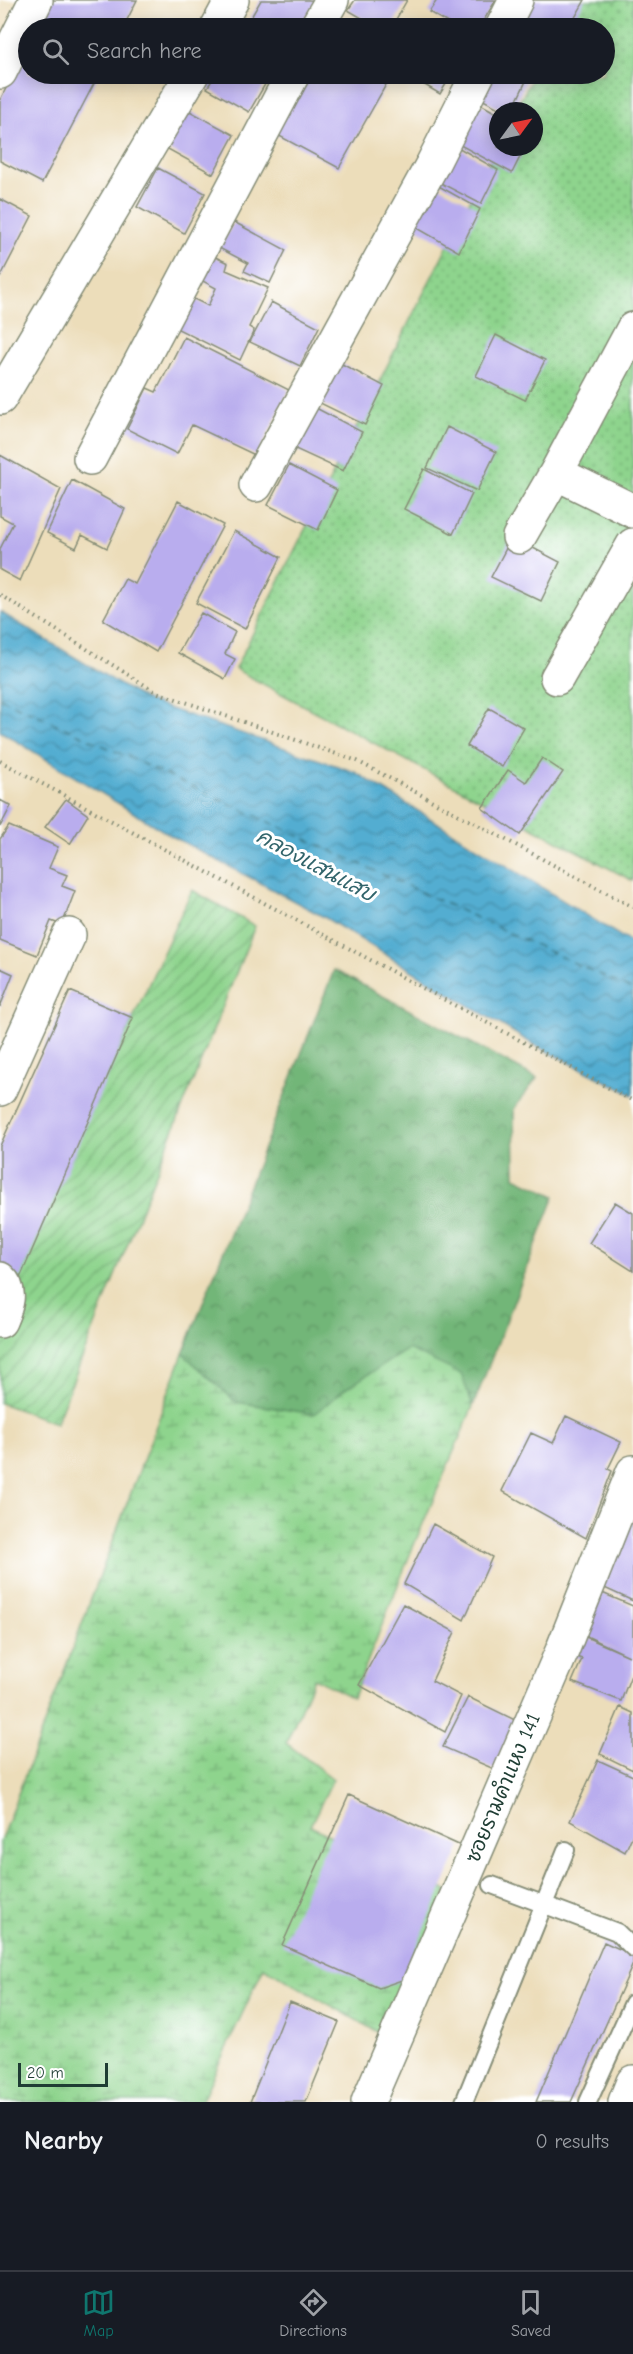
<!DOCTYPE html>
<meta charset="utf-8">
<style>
body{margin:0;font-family:"Comic Neue","Playpen Sans Thai",sans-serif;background:#20242c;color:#f1f3f6}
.compass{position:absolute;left:489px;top:102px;width:54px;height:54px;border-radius:50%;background:#171b24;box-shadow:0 3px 15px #0003;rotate:57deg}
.scale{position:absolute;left:18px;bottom:15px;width:90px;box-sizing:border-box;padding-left:6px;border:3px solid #1f3d34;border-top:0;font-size:16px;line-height:21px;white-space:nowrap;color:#1f3d34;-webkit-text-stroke:4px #fff;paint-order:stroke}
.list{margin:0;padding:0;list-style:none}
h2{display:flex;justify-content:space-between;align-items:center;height:78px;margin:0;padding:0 24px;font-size:26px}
h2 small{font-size:20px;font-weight:400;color:#9ea1a6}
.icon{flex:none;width:33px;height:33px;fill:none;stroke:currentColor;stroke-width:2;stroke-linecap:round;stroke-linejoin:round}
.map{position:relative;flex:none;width:633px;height:2102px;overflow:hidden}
.search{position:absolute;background:#171b24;box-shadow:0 3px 15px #0003;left:18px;right:18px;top:18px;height:66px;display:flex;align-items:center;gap:15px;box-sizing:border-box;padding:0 21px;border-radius:33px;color:#9ea1a6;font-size:22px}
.sheet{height:168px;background:#171b24}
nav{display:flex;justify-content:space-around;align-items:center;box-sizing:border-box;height:84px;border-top:2px solid #363941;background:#171b24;font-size:16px;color:#9ea1a6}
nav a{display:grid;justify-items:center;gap:3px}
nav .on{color:#0f766e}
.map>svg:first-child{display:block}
</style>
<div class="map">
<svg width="633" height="2102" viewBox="0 0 633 2102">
<defs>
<pattern id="grass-dots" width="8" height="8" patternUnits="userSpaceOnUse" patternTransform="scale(1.5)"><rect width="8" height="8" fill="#8ed48d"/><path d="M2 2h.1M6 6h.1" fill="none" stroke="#73ad74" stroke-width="1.8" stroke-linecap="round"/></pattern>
<pattern id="forest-crowns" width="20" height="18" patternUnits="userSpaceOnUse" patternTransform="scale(1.5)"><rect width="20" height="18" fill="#72b678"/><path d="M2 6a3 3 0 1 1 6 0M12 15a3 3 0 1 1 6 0" fill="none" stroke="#5d9563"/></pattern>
<pattern id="wetland-marsh" width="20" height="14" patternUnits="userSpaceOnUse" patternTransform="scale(1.5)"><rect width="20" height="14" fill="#8ed48d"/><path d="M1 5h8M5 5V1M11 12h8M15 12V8" fill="none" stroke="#73ad74"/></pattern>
<pattern id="garden-furrows" width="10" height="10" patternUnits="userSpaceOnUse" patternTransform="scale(1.5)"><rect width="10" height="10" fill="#8ed48d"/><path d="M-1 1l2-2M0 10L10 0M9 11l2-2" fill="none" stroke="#73ad74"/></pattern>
<pattern id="water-waves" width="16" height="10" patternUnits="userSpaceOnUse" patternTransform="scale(1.5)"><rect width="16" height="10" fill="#53add1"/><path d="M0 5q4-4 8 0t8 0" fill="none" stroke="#448eaa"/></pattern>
</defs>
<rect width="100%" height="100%" fill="#fff"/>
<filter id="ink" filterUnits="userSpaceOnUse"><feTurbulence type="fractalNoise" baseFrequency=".0167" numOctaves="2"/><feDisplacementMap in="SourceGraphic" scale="12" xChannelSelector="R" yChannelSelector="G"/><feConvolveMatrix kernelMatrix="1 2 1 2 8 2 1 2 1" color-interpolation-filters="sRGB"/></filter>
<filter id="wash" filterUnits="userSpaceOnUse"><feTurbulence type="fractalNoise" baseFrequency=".008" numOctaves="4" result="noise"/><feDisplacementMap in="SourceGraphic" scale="24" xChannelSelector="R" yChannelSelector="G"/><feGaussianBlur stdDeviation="1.35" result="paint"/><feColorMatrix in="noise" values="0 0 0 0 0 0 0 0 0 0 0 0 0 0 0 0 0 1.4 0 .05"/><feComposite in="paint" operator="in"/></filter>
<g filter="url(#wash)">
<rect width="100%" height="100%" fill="#ecddba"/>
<path fill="url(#grass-dots)" stroke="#568860" stroke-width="1.5" d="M571,0h62v881l-398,-212 263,-524v2h36v-36h-19l19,-37h70v-46h-48z"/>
<path fill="url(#forest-crowns)" stroke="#487a56" stroke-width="1.5" d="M334,970l203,108 -23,31 1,68 40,19 -82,210 -13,-32 -90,-1 -56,41 -78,-12 -53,-48z"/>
<path fill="url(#wetland-marsh)" stroke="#568860" stroke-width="1.5" d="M408,1349l53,25 12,32 -62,146 -58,146 -39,-20 -28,65 47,36 -23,47 137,65 -56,149 -127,-73 -63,135h-201v-260l183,-488 53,48 78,12 31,-25z"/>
<path fill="url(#garden-furrows)" stroke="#568860" stroke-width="1.5" d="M192,890l63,36 -199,497 -56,-20v-95z"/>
<path fill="url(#water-waves)" stroke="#397582" stroke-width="1.5" d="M0,612l147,89 208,71 278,172v151l-102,-52 -207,-126 -154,-82 -170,-104z"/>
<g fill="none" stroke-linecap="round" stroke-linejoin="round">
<path stroke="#31646b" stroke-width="1.5" stroke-dasharray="8 6" stroke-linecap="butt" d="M0,698l633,292"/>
</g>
<g id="blocks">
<path fill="#b9adee" d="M52,0h85l-14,28h-86z
M261,0h55l-16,28h-34l-16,-9z
M355,0h52l-16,28h-12l-31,-18z
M437,0h59l-17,28h-23l-27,-16z
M524,0h61l-16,28h-61z
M28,46v28h71l-57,109 -42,-22v-61z
M216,74h55l-22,38 -42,-24z
M301,74h73l14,7 -49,87 -69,-37z
M406,74h46l-12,20z
M482,74h30l14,7 -14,30h-8l-32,-17z
M470,98l28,16v33h14l-2,2 11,6 -9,18 -63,-34z
M186,109l48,26 -21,39 -47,-26z
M447,141l51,29 -17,34 -52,-27z
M158,168l47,25 -21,40 -47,-26z
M428,180l52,29 -21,43 -54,-31z
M0,199l32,17 -32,62z
M234,222l52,28 -16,33 -26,-12 4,-8 -29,-15z
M211,255l17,8 -2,7 42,18 -19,39 5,3 -14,30 -66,-33 16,-30 18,9 8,-18 -17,-9z
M271,302l48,25 -19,39 -50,-24z
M496,335l49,25 -20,40 -49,-24z
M184,337l105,53 -32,66 -65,-31 -15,29 -50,-25 20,-41 9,4z
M336,361l48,25 -19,39 -49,-24z
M314,407l48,25 -19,39 -50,-23z
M447,427l49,25 -19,39 -50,-23z
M0,455l61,34 -41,92 -20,-11v-21l13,-26 -13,-7z
M289,465l48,25 -19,40 -50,-25z
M424,469l48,25 -19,40 -49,-25z
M72,480l53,29 -18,39 -25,-13 -6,13 -29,-15z
M178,501l45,24 -67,127 -53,-32 22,-41 10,5z
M234,531l47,26 -36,72 -49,-26z
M512,537l48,25 -19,39 -50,-24z
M201,613l34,19 -10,22 10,5 -10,20 -47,-26z
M489,708l35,20 -22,39 -35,-21z
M542,758l21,14 -43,63 -38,-27 26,-38 18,12z
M66,799l22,16 -18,29 -25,-17z
M0,800l11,6 -11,21z
M9,826l49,21 -9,21 18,7 -5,11 13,5 -13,34 -11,-4 -14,34 -37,-15v-101z
M0,968l13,6 -13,33z
M70,991l63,27 -113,260 -20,-10v-122z
M615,1202l18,11v58l-44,-28z
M566,1416l55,26 -13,27 4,2 -26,67 -84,-47 29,-58 22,10z
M633,1517v84l-33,-15z
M433,1524l59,33 -28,63 -60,-36z
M595,1590l38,16v64l-12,31 -49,-19 10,-23 -12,-4 9,-21 50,22 -51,-24z
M403,1604l52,28 -23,49 29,15 -16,36 -86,-47z
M468,1697l47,23 -21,49 -51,-22z
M620,1707l13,6v57l-33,-16z
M598,1760l35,16v58l-8,18 -55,-31z
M349,1795l112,51 -59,134 -23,8 -97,-43z
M604,1942l29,13v9l-62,138h-35z
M290,2002l49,20 -33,80h-56z"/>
</g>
</g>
<g filter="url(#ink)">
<use href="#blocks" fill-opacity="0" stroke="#868d77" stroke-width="1.5"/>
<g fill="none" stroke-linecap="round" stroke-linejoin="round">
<g stroke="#868d77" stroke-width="20">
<path id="service" d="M492,1885l125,47 16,16
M464,2102l102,-252
M588,2102l45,-99"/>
</g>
<g stroke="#868d77" stroke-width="36">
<path id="minor" d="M217,28l15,-28
M316,28l16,-28
M502,28l14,-28
M0,72l36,-72
M633,329l-77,144 77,38
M0,398l192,-324
M90,458l203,-384
M256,485l176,-320 46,-91
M519,537l37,-64
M557,678l76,-133
M0,1089l69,-154
M0,1279c13,12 6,28 0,42
M368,2102l194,-451 71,-179
M625,2102l8,-20"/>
</g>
<path stroke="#868d77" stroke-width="4" stroke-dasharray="1.5 4.5" stroke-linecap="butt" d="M0,595l156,97 201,69 276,146
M0,761l633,340"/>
<use href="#service" stroke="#fff" stroke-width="16"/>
<use href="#minor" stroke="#fff" stroke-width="33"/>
</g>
</g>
<g text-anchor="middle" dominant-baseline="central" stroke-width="6" stroke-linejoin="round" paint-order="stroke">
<g font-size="20" fill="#1f3d34" stroke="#fff">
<text transform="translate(503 1788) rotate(-67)">ซอยรามคำแหง 141</text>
</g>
<g font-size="21" font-style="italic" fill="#31646b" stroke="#fff">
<text transform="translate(316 865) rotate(28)">คลองแสนแสบ</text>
</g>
</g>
</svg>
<svg class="compass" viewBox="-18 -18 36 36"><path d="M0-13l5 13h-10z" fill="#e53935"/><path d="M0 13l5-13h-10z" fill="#9ea1a6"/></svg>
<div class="scale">20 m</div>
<div class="search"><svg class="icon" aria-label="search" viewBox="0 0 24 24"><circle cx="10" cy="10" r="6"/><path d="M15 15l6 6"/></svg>Search here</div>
</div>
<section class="sheet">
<h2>Nearby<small>0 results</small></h2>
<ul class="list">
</ul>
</section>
<nav>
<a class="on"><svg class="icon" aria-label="map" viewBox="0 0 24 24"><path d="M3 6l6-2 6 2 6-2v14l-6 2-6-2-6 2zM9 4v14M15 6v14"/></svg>Map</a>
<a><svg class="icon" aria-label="directions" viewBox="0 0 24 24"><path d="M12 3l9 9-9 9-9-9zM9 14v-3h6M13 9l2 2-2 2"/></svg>Directions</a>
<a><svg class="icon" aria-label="saved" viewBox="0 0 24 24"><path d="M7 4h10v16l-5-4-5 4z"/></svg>Saved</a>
</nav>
